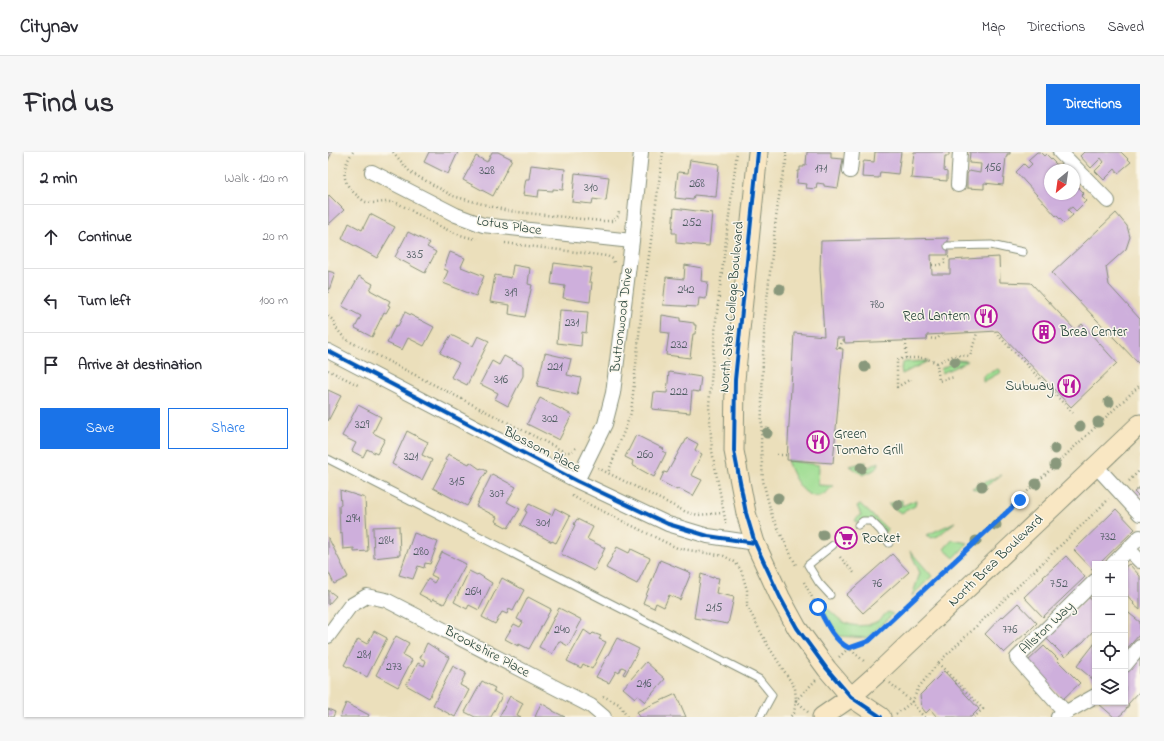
<!DOCTYPE html>
<meta charset="utf-8">
<style>
body{margin:0;font-family:"Indie Flower",sans-serif;background:#f7f7f7;color:#2b2b33}
.controls{position:absolute;right:12px;bottom:12px;display:grid;overflow:hidden;border-radius:0px;box-shadow:0 1px 3px #0004}
.controls button{width:36px;height:36px;display:grid;place-items:center;padding:0;border:0;border-bottom:1px solid #e1e1e2;background:#fff;color:#2b2b33;font:20px sans-serif}
.compass{position:absolute;left:716px;top:12px;width:36px;height:36px;border-radius:50%;background:#fff;box-shadow:0 1px 3px #0004;rotate:209deg}
.stop{position:absolute;width:12px;height:12px;margin:-9px;border:3px solid #1a73e8;border-radius:50%;background:#fff}
.stop.end{background:#1a73e8;border-color:#fff;box-shadow:0 1px 4px #0008}
.list{margin:0;padding:0;list-style:none}
h2{display:flex;justify-content:space-between;align-items:center;height:52px;margin:0;padding:0 16px;font-size:17px}
h2 small{font-size:13px;font-weight:400;color:#7c7c81}
.list li{display:grid;grid-template-columns:26px 1fr auto;gap:12px;align-items:center;box-sizing:border-box;height:64px;padding:0 16px;border-top:1px solid #e1e1e2}
.list b{display:block;font-size:15px;white-space:nowrap}
.list em{font-size:13px;font-style:normal;color:#7c7c81}
.actions{display:flex;gap:8px;padding:12px 16px}
.actions a{flex:1;padding:9px 0;border:1px solid #1a73e8;border-radius:0px;text-align:center;font-size:14px;color:#1a73e8}
.actions .main{background:#1a73e8;color:#fff}
.icon{flex:none;width:22px;height:22px;fill:none;stroke:currentColor;stroke-width:2;stroke-linecap:round;stroke-linejoin:round}
.map{position:relative;flex:none;width:812px;height:565px;overflow:hidden;border-radius:0px}
header{display:flex;align-items:center;gap:24px;box-sizing:border-box;height:56px;padding:0 20px;background:#fff;border-bottom:1px solid #e1e1e2}
header strong{font-size:19px}
nav{display:flex;gap:22px;margin-inline-start:auto;font-size:14px}
.intro{display:flex;align-items:center;justify-content:space-between;box-sizing:border-box;height:96px;padding:0 24px}
h1{margin:0;font-size:28px}
.button{padding:10px 18px;border-radius:0px;background:#1a73e8;color:#fff;font-size:14px;font-weight:700}
main{display:flex;gap:24px;padding:0 24px}
aside{flex:1;background:#fff;border-radius:0px;box-shadow:0 1px 3px #0004}
.map>svg:first-child{display:block}
</style>
<header>
<strong>Citynav</strong>
<nav><a>Map</a><a>Directions</a><a>Saved</a></nav>
</header>
<div class="intro"><h1>Find us</h1><a class="button">Directions</a></div>
<main>
<aside>
<h2>2 min<small>Walk · 120 m</small></h2>
<ul class="list">
<li><svg class="icon" aria-label="ahead" viewBox="0 0 24 24"><path d="M12 20V5M6 11l6-6 6 6"/></svg><div><b>Continue</b></div><em>20 m</em></li>
<li><svg class="icon" aria-label="left" viewBox="0 0 24 24"><path d="M17 20v-9H6M10 6l-5 5 5 5"/></svg><div><b>Turn left</b></div><em>100 m</em></li>
<li><svg class="icon" aria-label="arrive" viewBox="0 0 24 24"><path d="M6 21V4h12l-3 4 3 4H6"/></svg><div><b>Arrive at destination</b></div></li>
</ul>
<div class="actions"><a class="main">Save</a><a>Share</a></div>
</aside>
<div class="map">
<svg width="812" height="565" viewBox="0 0 812 565">
<rect width="100%" height="100%" fill="#fbf7ec"/>
<filter id="ink" filterUnits="userSpaceOnUse"><feTurbulence type="fractalNoise" baseFrequency=".025" numOctaves="2"/><feDisplacementMap in="SourceGraphic" scale="8" xChannelSelector="R" yChannelSelector="G"/><feConvolveMatrix kernelMatrix="1 2 1 2 8 2 1 2 1" color-interpolation-filters="sRGB"/></filter>
<filter id="wash" filterUnits="userSpaceOnUse"><feTurbulence type="fractalNoise" baseFrequency=".012" numOctaves="4" result="noise"/><feDisplacementMap in="SourceGraphic" scale="16" xChannelSelector="R" yChannelSelector="G"/><feGaussianBlur stdDeviation="0.9" result="paint"/><feColorMatrix in="noise" values="0 0 0 0 0 0 0 0 0 0 0 0 0 0 0 0 0 1.4 0 .05"/><feComposite in="paint" operator="in"/></filter>
<g filter="url(#wash)">
<rect width="100%" height="100%" fill="#ebdfbb"/>
<path fill="#9fdd92" stroke="#5f8d63" d="M629,208l11,1 -26,12 -1,-4z
M600,209l-26,13 -1,-6 1,-4 3,-2z
M670,217l3,3 -18,10v-6l3,-2z
M459,308l32,5 -1,20 15,1c-3,3 -6,6 -9,8 -19,11 -33,-21 -37,-34z
M538,310l-1,7 14,-7c0,8 -10,10 -16,13l-13,-9z
M673,323l-22,16 -7,-3z
M574,348v6l14,-6 -1,6 -14,7 -13,-9z
M532,352l24,22 3,3v3h-3l-11,-11 -16,2 -2,-3 6,-5 -4,-9z
M627,370l-17,14 -6,2 -5,-3z
M624,388l16,3 -14,15 -10,-9z
M582,399l22,25 -20,20 8,-23z
M496,455c6,3 8,6 13,10 10,10 26,11 39,5 4,-2 8,-7 12,-10l5,2 -26,24 -28,-2 -13,-21z"/>
<g id="blocks">
<path fill="#ceafdc" d="M0,0h4l-4,9z
M101,0h29l-10,22 -24,-12z
M164,0h6l14,7 -19,37 -30,-16 13,-24 11,6z
M479,0h24v6l12,1 -5,29 -14,-2v-2l-7,-1 -1,6 -10,-1 1,-4 -10,-1 1,-12h2v-4h4v-2h2z
M547,0h26l-3,22 -18,-2 -1,6 -17,-1 1,-14 1,-2 10,1z
M586,0h35v4h-4l-1,15 3,1v9l-36,-3z
M642,0h40v2h-3v3h-1l-3,28 -19,-2v6l-17,-1v-14l2,-3 11,2 1,-9 -12,-1z
M709,0h3l4,4 2,-2 14,14 -2,2h-8v24h24v-11l10,10 -3,3 5,5 -10,10 -4,-4 -4,3 5,5 -9,8 -7,-7h-1l-40,-44 8,-8 4,4 4,-4 -4,-4z
M756,0h37l10,10 -13,11 -3,-4 -11,11 -9,-9 9,-9 -3,-4 -10,10 -11,-12z
M362,8l29,4 -3,33 -22,-2 -1,5 -18,-2 3,-26 10,1z
M203,13l34,4 -2,21 -10,-1v2l-14,-1 -1,7 -15,-2 3,-16h3z
M247,21l34,4 -3,24 -13,-2 -1,5 -20,-2z
M1,43l15,15 -16,15v-29z
M346,56l38,5 -3,33 -33,-3v-10h-4z
M788,61l11,13 3,11 -4,12 -20,18 3,18 31,34v44l-1,1 -87,-91z
M42,62l25,13 -18,31 -35,-19 7,-16 13,7z
M80,80l22,11 -3,4 9,5 -11,21 -30,-16z
M620,86v17h-17l1,19h18v-14l49,-3 1,25 31,1 44,47 7,-6 35,39 -46,44 -73,-76 -71,4v5l-82,3 -1,-5h-7l-1,10 7,1 -10,114 -46,-3 7,-127 30,3 -4,-67 1,-28z
M122,100l15,6 -4,9 23,9 -8,20 -33,-13 5,-12 -4,-2z
M226,111l38,5 -3,14h3l-2,20 -27,-4 2,-12 -14,-2z
M185,113l17,3 -2,16 4,1 -7,32 -16,-3 1,-9 -20,-3 5,-27 16,3z
M357,113l17,3 -1,13 7,1 -2,17 -7,-1 -1,9 -35,-2 3,-28 18,2z
M0,119l7,2 -7,20z
M31,124l14,8 -3,6 20,11 -2,4 2,1 -4,7 -2,-1 -12,25 -17,-9 6,-12 -19,-10z
M232,158l28,2 -2,21 -4,-1 -1,14 -24,-3z
M77,160l29,15 -10,19 -16,-8 -6,12 -15,-7 9,-18 2,1z
M334,163l18,3v3l14,2v2h2l-1,9h-2l-3,24 -24,-3 3,-22 -8,-1z
M123,183l22,11 5,-10 11,5 -22,44 -16,-8 8,-14 -19,-10z
M217,201l26,6 -4,16 14,3 -4,17 -40,-9z
M176,204l19,10v10l-15,30 -13,-7 3,-6 -18,-9 12,-23 7,4z
M341,220l32,5 -2,15 -7,-1 -2,22 -38,-4 2,-17 13,1z
M0,238l13,6 -13,25z
M212,246l32,17 -13,25 -32,-16z
M30,253l23,12 -8,16 12,6 -8,15 -10,-5 -4,8 -11,-6 4,-8 -14,-7z
M79,279l21,11 -6,13 10,5 -10,20 -30,-16z
M308,283l28,14 -2,2 4,2 -12,24 -22,-12 1,-4 -8,-4z
M359,286l11,6 -3,6 7,4 -11,21 11,5 -9,16 -15,-8 -1,2 -17,-9 4,-9 3,1 16,-29h1z
M120,302l21,10 1,-2 10,7 1,-1 6,3 -3,5h-1l-16,30 -34,-18 14,-27 -2,-1z
M164,322l24,13 -9,15 13,7 -12,19 -13,-7 2,-4 -21,-11z
M812,335v11l-6,-6z
M12,338l25,8 3,53 -14,1v-4l-11,1 -1,-16 -2,1 -1,-29h2z
M201,352l23,11 3,-7 15,8 -14,27 -4,-2v1l-32,-17 7,-13 -2,-1z
M788,357l19,20 -36,35h-4v3l-2,3 -19,-20z
M249,367l16,8 -6,12 18,9 -11,23 -33,-17 14,-29 -1,-1z
M71,374l1,29 -26,3 -1,-31z
M86,381l24,9 -8,22 -5,-1 -1,5 -6,-2 -5,13 -14,-4z
M0,385l20,40 -14,7 -6,-13z
M289,395l12,6 2,-4 19,9 -13,26 -31,-16z
M114,400l24,12 -22,40 -11,-5 -1,2 -13,-7 9,-15 6,4 3,-5 -6,-3z
M564,402l17,18 -46,41 -17,-18z
M738,404l19,21 -42,40 -19,-20 20,-19 -1,-1z
M332,408l31,13 -11,27 -11,-5 -5,12 -8,-4 -2,5 -11,-5z
M801,412l11,12v34l-7,-6 1,-1 -9,-10v-26z
M141,419l8,4 1,-1 14,9 -13,27 -10,-5 -2,4 -13,-7z
M373,422l12,4v-1l6,1 -3,15 18,4 -6,27 -34,-6z
M174,426l22,12 -11,21 -4,-2 -2,5 -5,-2 -7,12 -13,-7z
M0,438l8,6 -8,9z
M200,445l23,12 -22,40 -10,-5 -1,2 -13,-7 9,-15 6,3 3,-5 -6,-3z
M760,445l4,3 1,-1 2,2v28l-12,13 -18,15 -20,-20z
M690,451l19,20 -11,11v-1l-22,20 -19,-19 17,-18 1,1z
M231,456l23,12 -14,26 -9,-5 -7,13 -13,-7z
M797,458l15,12v12l-15,17z
M256,478l7,5 2,-2 8,3 -2,3 7,3 -14,27 -9,-5 -2,4 -14,-7z
M46,479l13,7 -20,39 -23,-12 14,-26 9,5z
M68,484l13,7 -6,12 9,5 -14,27 -22,-12z
M289,486l22,11 -14,26 -2,-1 3,-5 -4,-2 -3,6 -3,-2 -7,12 -13,-6z
M99,491l22,14 -20,41 -23,-13 12,-22 6,3 2,-5 -6,-3z
M767,491v38l-18,-15z
M716,494l6,6h1l7,7 -1,1 23,23 -17,16 -36,-37z
M812,504v35l-12,13 1,1 -6,8 -5,4h-4l-15,-13 1,-2h25v-30z
M318,510l19,17 -20,23 -8,-7 -2,3 -12,-10z
M125,514l13,7 -6,12 9,5 -14,27 -22,-12z
M616,519l35,38 -8,8h-34l-7,-8 -4,4 -4,-5 -2,-13z
M154,529l13,7 -2,3 9,5 -11,21h-16l-10,-5z
M348,542l10,23h-47l-3,-5z
M182,544l13,7 -6,12 4,2h-22z
M18,551l23,12 -1,2h-28z
M213,551l12,7v1l12,6h-30z
M0,557l7,3 -2,5h-5z"/>
</g>
</g>
<g filter="url(#ink)">
<use href="#blocks" fill-opacity="0" stroke="#858e78" stroke-width="1"/>
<g fill="none" stroke-linecap="round" stroke-linejoin="round">
<g stroke="#858e78" stroke-width="9">
<path id="lane" d="M620,94l43,-1 32,7
M0,307l431,220 13,16 -12,22
M530,373l5,-4h8l9,9 9,13
M502,443l-11,-12 -11,-18 25,-20"/>
</g>
<g stroke="#858e78" stroke-width="16">
<path id="street" d="M732,0l48,49
M522,19l2,-19
M44,20l84,43 27,10 149,16
M630,33l2,-33
M0,199l249,130 91,43 40,12 47,7
M768,314l44,48
M249,329l28,-57 8,-31 19,-152 9,-89
M800,397l12,12
M785,412l27,-27
M0,484l22,-30 17,-10 19,4 205,106 13,11
M797,513l15,-18
M737,560l-48,-54 78,-77
M730,565l37,-21"/>
</g>
<g stroke="#858e78" stroke-width="21">
<path id="secondary" d="M430,0l-23,228 -1,71 12,62 9,30 25,54 17,31 30,41 24,28 30,20
M494,565l29,-20 27,-24 262,-249"/>
</g>
<path stroke="#858e78" stroke-width="2.5" stroke-dasharray="1 3" stroke-linecap="butt" d="M25,0c-12,16 -12,32 5,44 2,2 5,5 8,6 10,3 23,-3 33,2 24,12 50,31 78,35
M65,0l17,20 43,24 55,15 93,10h12l5,-5 1,-4
M335,0l-21,155 -11,106 -23,60 78,39 12,3 25,-2
M458,0v11l-5,19 -5,36 -11,99 -2,39 -2,91 2,34 9,35 25,51
M177,91l102,13 6,3 1,4
M604,113h7l5,-2 2,-5 3,-1
M0,164l6,5 2,7 9,11 220,113h6l5,-4
M667,180l78,81
M599,186l10,1 5,-5
M578,189v17h19l12,5 2,18 15,-4
M512,196l2,-7 2,-1
M578,206l-9,2v27l14,-8
M609,211l18,-8 15,1 7,-23
M0,218l32,16
M449,303h11
M270,316l10,5
M801,329l11,-11
M244,344l105,52 47,8 11,6 6,8 6,20v16l20,38 28,44 1,12 -2,13 -4,4
M398,372l-14,-73 -3,-45 7,-86 21,-168
M512,405l15,17
M476,430c10,18 27,58 45,66l20,-7 271,-256
M511,505l10,-9 16,14
M610,511l45,46 -9,8
M562,531l22,19 -16,12
M275,544l16,8 8,13
M480,560l-12,-12 20,-20
M597,565l-6,-5 -7,-10 7,-15 19,-24 171,-164"/>
<use href="#lane" stroke="#fff" stroke-width="7"/>
<use href="#street" stroke="#fff" stroke-width="14"/>
<use href="#secondary" stroke="#f9e7c3" stroke-width="19"/>
<g stroke="#fbf7ec" stroke-width="6">
<path id="cycleway" d="M430,0l-23,228 -1,71 12,62 9,30 25,54 17,31 30,41 24,28 30,20
M0,199l249,130 91,43 40,12 47,7"/>
</g>
<use href="#cycleway" stroke="#0057b8" stroke-width="4"/>
</g>
<g fill="#89987b">
<circle cx="452" cy="137" r="5.5"/>
<circle cx="627" cy="210" r="5.5"/>
<circle cx="537" cy="215" r="5.5"/>
<circle cx="781" cy="250" r="5.5"/>
<circle cx="770" cy="270" r="5.5"/>
<circle cx="752" cy="274" r="5.5"/>
<circle cx="439" cy="281" r="5.5"/>
<circle cx="727" cy="297" r="5.5"/>
<circle cx="727" cy="313" r="5.5"/>
<circle cx="533" cy="316" r="5.5"/>
<circle cx="708" cy="332" r="5.5"/>
<circle cx="654" cy="334" r="5.5"/>
<circle cx="450" cy="346" r="5.5"/>
<circle cx="570" cy="353" r="5.5"/>
<circle cx="668" cy="373" r="5.5"/>
<circle cx="495" cy="383" r="5.5"/>
<circle cx="648" cy="389" r="5.5"/>
</g>
</g>
<g fill="none" stroke-linecap="round" stroke-linejoin="round" filter="url(#ink)">
<path stroke="#1a73e8" stroke-width="5" d="M490,455c7,14 16,34 31,41l20,-7 151,-141"/>
</g>
<defs>
<g id="restaurant-ring" transform="scale(1.15)"><circle r="9.5" fill="#fbf7ec" stroke="#b5179e" stroke-width="1.5"/><path d="M-5-6h1v4h1v-4h1v4h1v-4h1v5L-1.5 .5V6h-2V.5L-5-1ZM5-6V6H3V1.5H1.5Q1.5-4 5-6Z" fill="#b5179e"/></g>
<g id="building-ring" transform="scale(1.15)"><circle r="9.5" fill="#fbf7ec" stroke="#b5179e" stroke-width="1.5"/><path d="M-4-6H4V6H1V3H-1V6H-4ZM-2.5-4.3h1.7v1.8h-1.7ZM.8-4.3h1.7v1.8H.8ZM-2.5-1h1.7V.8h-1.7ZM.8-1h1.7V.8H.8Z" fill="#b5179e"/></g>
<g id="supermarket-ring" transform="scale(1.15)"><circle r="9.5" fill="#fbf7ec" stroke="#b5179e" stroke-width="1.5"/><path d="M-6-5.5h2.5l.6 2H6L4.5 2H-2.5L-4.4-4H-6ZM-1.5 3.2a1.3 1.3 0 1 0 .1 0ZM3 3.2a1.3 1.3 0 1 0 .1 0Z" fill="#b5179e"/></g>
</defs>
<g fill-rule="evenodd">
<use href="#restaurant-ring" x="658" y="164"/>
<use href="#building-ring" x="716" y="180"/>
<use href="#restaurant-ring" x="741" y="234"/>
<use href="#restaurant-ring" x="490" y="290"/>
<use href="#supermarket-ring" x="518" y="386"/>
</g>
<g text-anchor="middle" dominant-baseline="central" stroke-width="3" stroke-linejoin="round" paint-order="stroke">
<g font-size="12" fill="#4b5a5e">
<text x="665" y="16">156</text>
<text x="493" y="17">171</text>
<text x="159" y="19">328</text>
<text x="369" y="32">268</text>
<text x="263" y="36">310</text>
<text x="364" y="71">252</text>
<text x="87" y="103">335</text>
<text x="358" y="138">242</text>
<text x="183" y="141">319</text>
<text x="549" y="153">780</text>
<text x="244" y="171">231</text>
<text x="351" y="193">232</text>
<text x="227" y="215">221</text>
<text x="173" y="228">316</text>
<text x="351" y="240">222</text>
<text x="222" y="267">302</text>
<text x="34" y="273">329</text>
<text x="317" y="303">260</text>
<text x="83" y="305">321</text>
<text x="129" y="330">315</text>
<text x="169" y="342">307</text>
<text x="25" y="367">294</text>
<text x="215" y="371">301</text>
<text x="780" y="385">732</text>
<text x="58" y="389">284</text>
<text x="93" y="400">280</text>
<text x="549" y="432">76</text>
<text x="731" y="432">752</text>
<text x="145" y="440">264</text>
<text x="386" y="456">215</text>
<text x="234" y="478">240</text>
<text x="682" y="478">776</text>
<text x="36" y="503">281</text>
<text x="66" y="515">273</text>
<text x="316" y="532">216</text>
</g>
<g font-size="14" fill="#1f3d34" stroke="#fbf7ec">
<text transform="translate(181 74) rotate(9)">Lotus Place</text>
<text transform="translate(404 155) rotate(-85)">North State College Boulevard</text>
<text transform="translate(294 168) rotate(-83)">Buttonwood Drive</text>
<text transform="translate(214 298) rotate(27)">Blossom Place</text>
<text transform="translate(668 409) rotate(-44)">North Brea Boulevard</text>
<text transform="translate(719 476) rotate(-44)">Allston Way</text>
<text transform="translate(159 500) rotate(28)">Brookshire Place</text>
</g>
<g font-size="14" fill="#1f3d34" stroke="#fbf7ec" text-anchor="start">
<text x="642" y="164" text-anchor="end">Red Lantern</text>
<text x="732" y="180">Brea Center</text>
<text x="726" y="234" text-anchor="end">Subway</text>
<text x="506" y="282">Green<tspan x="506" dy="16">Tomato Grill</tspan></text>
<text x="534" y="386">Rocket</text>
</g>
</g>
</svg>
<div class="controls">
<button>+</button>
<button>−</button>
<button><svg class="icon" aria-label="locate" viewBox="0 0 24 24"><circle cx="12" cy="12" r="6"/><path d="M12 2v4M12 18v4M2 12h4M18 12h4"/></svg></button>
<button><svg class="icon" aria-label="layers" viewBox="0 0 24 24"><path d="M12 4l9 5-9 5-9-5zM3 14l9 5 9-5"/></svg></button>
</div>
<svg class="compass" viewBox="-18 -18 36 36"><path d="M0-13l5 13h-10z" fill="#e53935"/><path d="M0 13l5-13h-10z" fill="#7c7c81"/></svg>
<div class="stop" style="left:490px;top:455px"></div>
<div class="stop end" style="left:692px;top:348px"></div>
</div>
</main>
